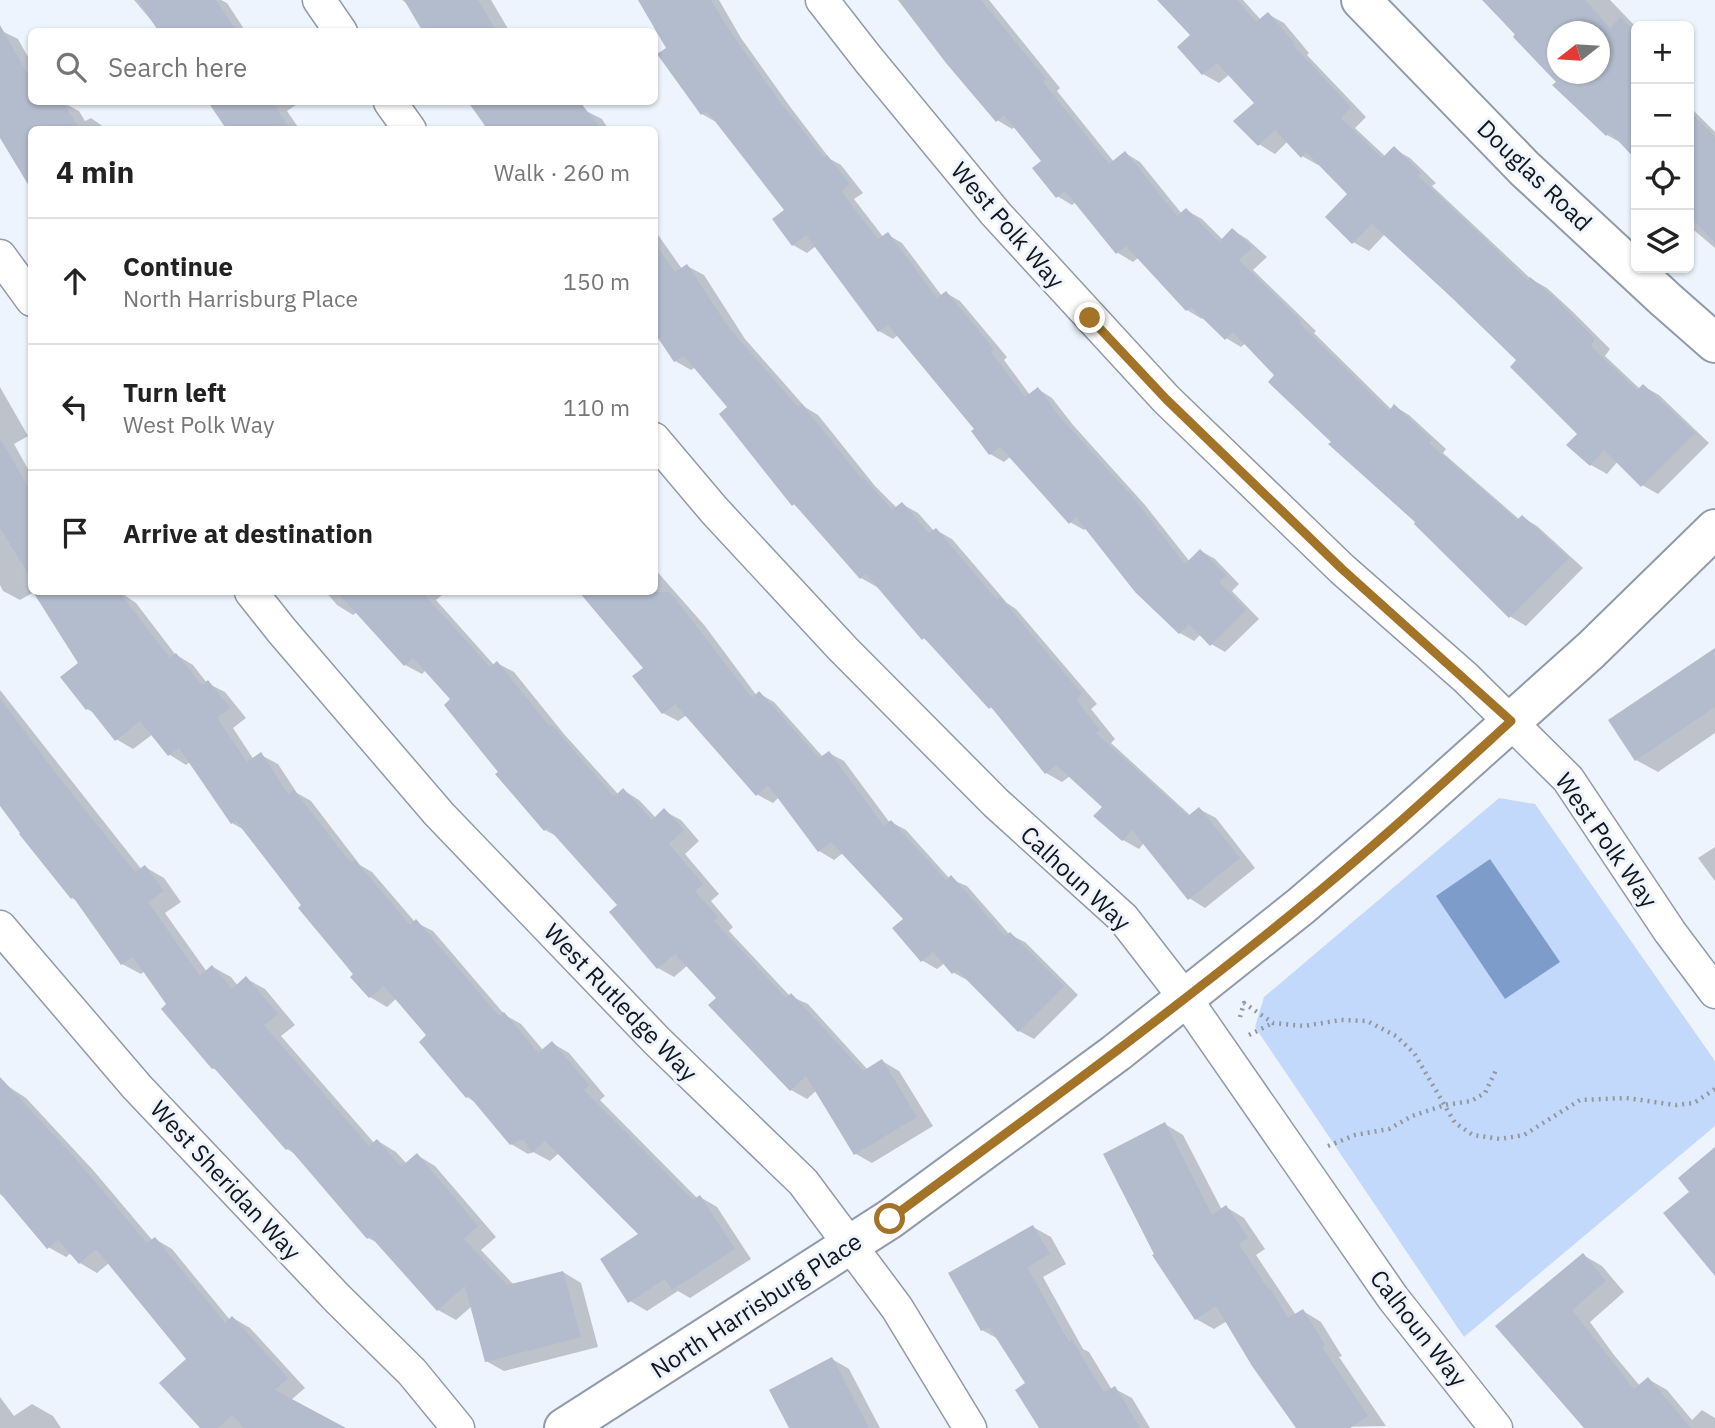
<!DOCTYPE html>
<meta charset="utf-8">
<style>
body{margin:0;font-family:"IBM Plex Sans",sans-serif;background:#f6f6f6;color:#222}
.controls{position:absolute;right:21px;top:21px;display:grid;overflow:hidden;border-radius:10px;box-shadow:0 2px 5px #0004}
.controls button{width:63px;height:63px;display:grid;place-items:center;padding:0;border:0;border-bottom:2px solid #e0e0e0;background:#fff;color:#222;font:35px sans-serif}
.compass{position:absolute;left:1547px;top:21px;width:63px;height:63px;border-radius:50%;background:#fff;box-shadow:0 2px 5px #0004;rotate:253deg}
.stop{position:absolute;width:21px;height:21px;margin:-16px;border:5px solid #a37327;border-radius:50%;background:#fff}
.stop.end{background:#a37327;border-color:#fff;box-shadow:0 2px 7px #0008}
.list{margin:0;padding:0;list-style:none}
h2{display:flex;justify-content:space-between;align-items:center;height:91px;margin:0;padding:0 28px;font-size:30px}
h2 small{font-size:23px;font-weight:400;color:#767676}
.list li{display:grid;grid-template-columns:46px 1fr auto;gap:21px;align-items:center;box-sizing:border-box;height:126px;padding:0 28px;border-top:2px solid #e0e0e0}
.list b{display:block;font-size:26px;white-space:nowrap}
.list p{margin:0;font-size:23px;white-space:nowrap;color:#767676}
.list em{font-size:23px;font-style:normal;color:#767676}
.icon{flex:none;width:38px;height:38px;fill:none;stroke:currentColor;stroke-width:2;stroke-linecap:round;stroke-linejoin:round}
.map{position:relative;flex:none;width:1715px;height:1428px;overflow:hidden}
.search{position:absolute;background:#fff;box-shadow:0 2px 5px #0004;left:28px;top:28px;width:630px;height:77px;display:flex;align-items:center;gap:18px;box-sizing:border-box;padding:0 24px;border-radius:10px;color:#767676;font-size:26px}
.panel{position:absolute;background:#fff;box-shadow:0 2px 5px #0004;left:28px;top:126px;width:630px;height:469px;border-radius:10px}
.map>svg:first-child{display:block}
</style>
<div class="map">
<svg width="1715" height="1428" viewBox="0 0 1715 1428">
<rect width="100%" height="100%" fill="#eef4fe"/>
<path fill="#c3d9fb" d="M1499,798l36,6 180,257v65l-251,211 -209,-310 9,-30z"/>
<path fill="#7e9cca" d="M1490,859l70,103 -55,37 -69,-103z"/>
<path fill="#0003" fill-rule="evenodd" d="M134,0h87l6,3 19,29h-85z
M402,0h89l19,32h-85l-16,-27z
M640,0h79l22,38 50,70 39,51 11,6 22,28 -9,6 30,39 4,-3 14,8 40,53 4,-3 14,8 47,56 -3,3 26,35 8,-6 14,9 21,27 72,80 45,57 11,-11 14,8 24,25 -7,7 27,28 -34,33 -14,-8 -10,-10 -7,7 -14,-8 -93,-105 -3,2 -14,-8 -59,-66 -7,6 -14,-8 -14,-25 -78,-94 -5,4 -14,-8 -63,-85 -9,7 -14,-8 -7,-35 -70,-88 -14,-8 -34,-66z
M900,0h89l71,88 -3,3 57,71 11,-9 15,9 42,52 4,-4 16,9 21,21 9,-10 15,9 20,18 -14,13 63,61 -2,2 78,77 2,-4 15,9 37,34 -3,4 77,67 2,-3 15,9 46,42 -57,58 -15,-9 -95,-93 2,-2 -85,-80 -87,-99 -5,4 -15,-9 -22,-21 -2,2 -15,-9 -48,-53 -6,5 -15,-9 -42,-51 -4,3 -15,-9 -14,-35 -28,-34 -3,2 -15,-9z
M1160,0h83l18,20 7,-6 16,9 25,30 -2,2 59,62 -11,11 31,29 8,-8 16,9 26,25 -4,3 99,93 16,9 26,24 37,37 -5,7 35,33 3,-3 16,9 50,48 -51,51 -16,-9 -24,-24 -11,13 -16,-9 -11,-31 -62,-74 -133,-126 -16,17 -16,-9 -3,-49 -30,-30 -2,2 -16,-9 -14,-15 -13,13 -16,-10 -3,-41 -26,-29 -11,9 -16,-9 -10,-39z
M1483,0h127l26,27v131l-13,-14 -16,-9zM1558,32h42v42h-42z
M0,30l18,9 14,25v38h20l3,4 7,-4 17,9 6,10 6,-3 17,12h-76l-32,4z
M210,102h83l3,3 -9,6 13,19h-70z
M470,102h110l6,9 16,8 7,11h-118z
M1689,106l26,26v116l-26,-22z
M654,229l28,40 5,-3 17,9 41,64 60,68 13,8 57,71 22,22 5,-4 16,9 16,18 2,-1 16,9 55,64 9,6 81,95 -6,5 24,30 -4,4 80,73 8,-7 17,9 39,50 -50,40 -16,-10 -45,-55 -5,6 -16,-9 -19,-33 -34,-31 -8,6 -16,-9 -50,-62 -6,-4 -59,-64 -8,-5 -44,-52 -2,1 -16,-9 -60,-69 -8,-5 -63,-97 -34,-40 -5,3 -16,-9 -21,-32z
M0,387l28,49 -14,8 18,32v116h2l-14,8 -17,-9 -3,-6z
M654,568l51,58 52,70 3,-2 14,8 49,55 6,-4 15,8 46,62 1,-1 15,8 44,49 17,7 43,49 15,7 53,53 -44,44 -15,-8 -50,-50 -15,-8 -9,-10 -8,6 -14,-8 -18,-42 -62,-66 -9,7 -15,-9 -40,-54 -6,6 -15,-8 -71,-80 -9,6 -15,-8 -17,-45 -62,-73 -5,-3h75z
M35,592h85l16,11 39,51 18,11 14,18 18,9 21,26 -13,10 21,32 7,-5 17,9 19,29 14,8 49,64 12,7 43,50 18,9 72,84 16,9 22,26 9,-7 17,10 36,43 -5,4 98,99 2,-2 17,10 34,52 -61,39 -12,-7 -31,20 -17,-10 10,-66 -81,-82 -9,8 -17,-9 -5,2 -17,-10 -36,-42 -8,-5 -38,-61 -32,-38 -10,9 -17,-10 -124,-166 -14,-8 -41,-62 -5,4 -16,-10 -17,-21 -20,15 -17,-10 -20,-25 -9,-5 -1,-50 -36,-44z
M326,592h120l-10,8 58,65 3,-2 17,9 50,62 54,60 5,-4 16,10 17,18 8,-7 17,9 18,21 -14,13 34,40 -8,7 22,26 -4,4 61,65 18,8 60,66 14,-9 17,10 34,55 -61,37 -16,-9 -39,-64 -10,9 -16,-9 -73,-92 -30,-33 -14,12 -16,-9 -38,-63 -62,-68 -13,-7 -45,-58 -47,-73 -27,-29 -4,4 -17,-9 -48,-53 -4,3 -16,-10z
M1715,652v81l-57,39 -22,-12z
M0,690l142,180 3,-3 19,11 17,24 -16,11 42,59 6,-5 18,10 7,9 9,-7 18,10 30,36 -14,11 94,108 3,-3 18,11 11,12 10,-9 18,11 61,71 -15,13 33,35 49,-13 18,11 17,64 -94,24 -18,-10 -14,-55 -16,14 -18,-10 -58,-66 -12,-6 -71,-83 -10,-6 -68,-77 -6,-4 -68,-97 -4,3 -19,-10 -45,-63 -5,-3 -72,-95z
M1715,847v34l-17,-23z
M0,1081l26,17 67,72 60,71 2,-2 17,10 58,71 3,-2 17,10 55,60 -14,12 51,28h-139l-15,-69 -79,-96 -12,10 -17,-10 -9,-10 -5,4 -18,-10 -39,-46 -9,-7z
M1165,1124l18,11 39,75 4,-3 18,11 21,31 -9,6 40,60 7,-4 18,11 21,34 -3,1 47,69 -89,2 -70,-107 -13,8 -18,-10z
M1033,1227l18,10 15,27 -23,13 40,72 6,3 23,38 3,-1 17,9 18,30h-105l-17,-44 -28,-44 -18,-10z
M1583,1255l19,11 22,26 -34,30 24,33 26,31 8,-7 19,11 25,30 10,-10 13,8v10h-128l-89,-102z
M832,1359l17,10 31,59h-89z
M0,1397l14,19 18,-12 21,12 8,12h-61z"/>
<path fill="#b2bccc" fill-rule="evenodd" d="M138,0h78l21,32h-78z
M404,0h74l19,32h-74z
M638,0h73l17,28 49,70 47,59 3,-2 23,29 -9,7 37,48 10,-7 49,66 9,-7 48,58 -3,3 34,45 13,-10 20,28 73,80 54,69 15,-15 26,26 -7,7 27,28 -36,36 -21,-22 -10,10 -44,-42 -59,-75 -7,7 -69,-77 -11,8 -18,-24 3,-2 -86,-104 -10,7 -72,-97 -14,11 -20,-27 12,-9 -77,-99 -6,4 -44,-61 9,-6z
M898,0h83l65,79 -3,3 66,82 16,-13 52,65 9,-8 33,34 13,-14 21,19 -14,13 62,61 -2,2 90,88 5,-7 38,36 -3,3 88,77 5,-5 47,43 -60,60 -95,-94 1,-2 -87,-78 3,-2 -63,-60 6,-7 -41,-43 -8,8 -34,-33 -5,4 -60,-65 -10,8 -51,-63 -9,7 -24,-30 9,-7 -37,-46 -8,7 -50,-59z
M1157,0h80l19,22 12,-10 27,32 -2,1 58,62 -10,11 41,40 12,-12 27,27 -3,3 63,59 47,46 2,-4 28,24 37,38 -4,7 46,44 6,-6 52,49 -54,54 -37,-37 -14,16 -24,-21 11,-11 -67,-67 6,-7 -65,-63 -79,-73 -20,20 -27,-27 22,-23 -41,-42 -5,6 -26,-28 -17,16 -25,-25 21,-18 -37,-40 -15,12 -25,-28 13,-12z
M1482,0h103l25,28 11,-11 15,16v127l-26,-28 -4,4 -54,-51 4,-3 -43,-45 2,-3zM1558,32h42v42h-42z
M0,25l32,57v20h31l17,28h-48v61l-32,-53z
M208,102h64l19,28h-64z
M468,102h112l22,28h-114z
M1689,111l26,26v106l-26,-27z
M654,242l21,30 12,-8 42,64 69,79 4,-3 60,75 2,-1 28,32 10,-8 27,31 7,-5 61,72 3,-3 82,97 -6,5 24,31 -4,3 92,83 11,-9 41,51 -52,42 -56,-70 -10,11 -29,-25 9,-9 -46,-42 -11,9 -54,-67 -2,2 -65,-71 -2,2 -56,-66 -6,5 -66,-75 -2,2 -73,-92 8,-7 -43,-51 -10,6 -20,-30z
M0,438l32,56v86l-32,-52z
M33,592h86l51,66 6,-5 26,32 6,-5 22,28 -13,10 30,44 14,-10 27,42 6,-4 57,73 4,-3 55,65 6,-6 83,97 5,-4 34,41 14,-12 37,44 -5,5 109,110 7,-5 35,54 -63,41 -7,-11 -37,24 -28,-44 38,-25 -93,-93 -13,12 -9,-14 -13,6 -41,-49 -3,2 -47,-56 7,-7 -42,-49 -15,12 -19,-21 3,-3 -55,-66 3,-3 -65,-84 -5,3 -52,-76 -11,8 -28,-35 -25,20 -26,-33 -3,2 -26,-33 18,-14z
M337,592h85l68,75 7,-6 53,66 2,-2 62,72 9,-9 29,32 12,-12 20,22 -15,14 34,40 -8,7 23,26 -4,4 72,77 5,-5 72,78 19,-12 35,58 -63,38 -48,-79 -16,15 -82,-86 8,-7 -41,-44 -18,15 -48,-57 8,-7 -69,-77 -4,3 -49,-57 3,-2 -54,-67 6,-6 -37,-41 -9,8z
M579,592h91l82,106 7,-7 60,67 10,-7 55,75 7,-6 55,60 5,-5 54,61 5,-4 54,54 -46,46 -61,-62 -5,4 -19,-22 -12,10 -29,-34 11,-9 -72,-77 -13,10 -50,-67 -12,11 -81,-92 -13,10 -30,-38 11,-8z
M1715,648v59l-80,54 -27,-41z
M0,698l58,78 77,96 10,-7 19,26 -16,11 52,74 12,-11 20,24 14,-13 32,38 -14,11 105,121 8,-7 24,28 16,-14 61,73 -14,13 43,46 56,-14 18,66 -96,25 -20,-76 -28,25 -67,-75 -3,3 -78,-91 -3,2 -72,-82 -2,1 -51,-60 5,-5 -33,-47 -12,8 -48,-68 -2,2 -52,-65 1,-1 -20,-27z
M0,1077l75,81 72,85 8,-6 70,86 7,-7 56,62 -13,12 71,38h-102l-12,-13 -14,13h-18l-41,-45 27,-24 -90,-110 -17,15 -21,-24 -11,9 -47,-56z
M1165,1122l47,93 14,-10 22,33 -9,6 29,45 2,-1 18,30 15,-9 22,36 -3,2 46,69 -18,12h-54l-44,-62 -36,-60 -21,14 -43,-65 2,-1 -51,-100z
M1715,1147v129l-52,-63 26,-21 -11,-14z
M1033,1225l17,29 -23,13 42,75 3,-2 32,53 11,-7 25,42h-101l-24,-38 10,-7 -36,-56 -8,4 -33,-58z
M1583,1253l23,28 -34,29 62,79 14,-12 43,51h-107l-89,-102z
M832,1357l37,71h-80l-20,-38z"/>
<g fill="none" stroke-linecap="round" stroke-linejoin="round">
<g stroke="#909aa9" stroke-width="35">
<path id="street" d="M319,0l22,32
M822,0l46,59 128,155 170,185 176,170 124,109 102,101 102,153 45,60
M390,102l20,28
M0,256l32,44
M654,439l60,71 129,139 153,154 127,115 62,80 208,300 103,130
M251,592l31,39 157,183 218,227 146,141 94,126 73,120
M0,927l137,160 201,212 74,73 46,56"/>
</g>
<g stroke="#909aa9" stroke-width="42">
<path id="secondary" d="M1361,0l164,169 140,130 50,44
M564,1428l326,-209 226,-166 185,-147 98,-84 192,-172 124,-121"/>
</g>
<path stroke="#9298a0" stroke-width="4.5" stroke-dasharray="2 5" stroke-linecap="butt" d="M1240,1017l4,-14 29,20 31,3 37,-6 26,1 29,15 18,17 41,70 18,12 27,4 24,-4 56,-35 46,-2 50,7 18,-2 21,-14
M1249,1035l24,-12
M1328,1146l27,-11 34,-6 23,-13 33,-11 26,-4 14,-8 12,-25"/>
<use href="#street" stroke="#fff" stroke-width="32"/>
<use href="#secondary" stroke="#fff" stroke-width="38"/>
</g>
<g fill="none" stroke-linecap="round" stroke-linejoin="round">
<path stroke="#a37327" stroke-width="9" d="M890,1219c138,-102 277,-203 410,-312 73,-59 142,-123 211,-186l-169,-152 -176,-170 -76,-81"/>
</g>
<g text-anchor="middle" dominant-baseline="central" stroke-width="6" stroke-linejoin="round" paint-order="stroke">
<g font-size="24" fill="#12161b" stroke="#eef4fe">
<text transform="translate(1535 175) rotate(44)">Douglas Road</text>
<text transform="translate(1008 225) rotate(49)">West Polk Way</text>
<text transform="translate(1607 840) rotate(55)">West Polk Way</text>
<text transform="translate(1076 878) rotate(43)">Calhoun Way</text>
<text transform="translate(621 1002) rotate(46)">West Rutledge Way</text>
<text transform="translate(226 1180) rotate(47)">West Sheridan Way</text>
<text transform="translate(756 1305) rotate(-33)">North Harrisburg Place</text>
<text transform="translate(1419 1328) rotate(52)">Calhoun Way</text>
</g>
</g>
</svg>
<div class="controls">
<button>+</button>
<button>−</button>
<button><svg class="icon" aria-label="locate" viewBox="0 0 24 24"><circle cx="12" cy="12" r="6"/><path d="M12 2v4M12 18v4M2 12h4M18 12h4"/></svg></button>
<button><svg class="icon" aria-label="layers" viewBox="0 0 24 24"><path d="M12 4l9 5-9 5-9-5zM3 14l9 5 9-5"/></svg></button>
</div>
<svg class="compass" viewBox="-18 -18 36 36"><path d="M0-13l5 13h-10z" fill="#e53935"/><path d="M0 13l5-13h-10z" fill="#767676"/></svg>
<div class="stop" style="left:890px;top:1219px"></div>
<div class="stop end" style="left:1090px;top:318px"></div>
<div class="search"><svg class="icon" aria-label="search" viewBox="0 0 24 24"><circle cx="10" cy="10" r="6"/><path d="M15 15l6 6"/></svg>Search here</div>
<section class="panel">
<h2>4 min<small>Walk · 260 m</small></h2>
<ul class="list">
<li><svg class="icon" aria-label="ahead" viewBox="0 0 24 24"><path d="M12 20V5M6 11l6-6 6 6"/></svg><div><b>Continue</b><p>North Harrisburg Place</p></div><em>150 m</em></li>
<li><svg class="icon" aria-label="left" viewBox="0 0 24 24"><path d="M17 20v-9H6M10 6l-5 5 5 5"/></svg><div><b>Turn left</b><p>West Polk Way</p></div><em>110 m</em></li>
<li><svg class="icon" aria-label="arrive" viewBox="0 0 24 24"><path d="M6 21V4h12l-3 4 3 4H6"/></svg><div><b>Arrive at destination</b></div></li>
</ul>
</section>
</div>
